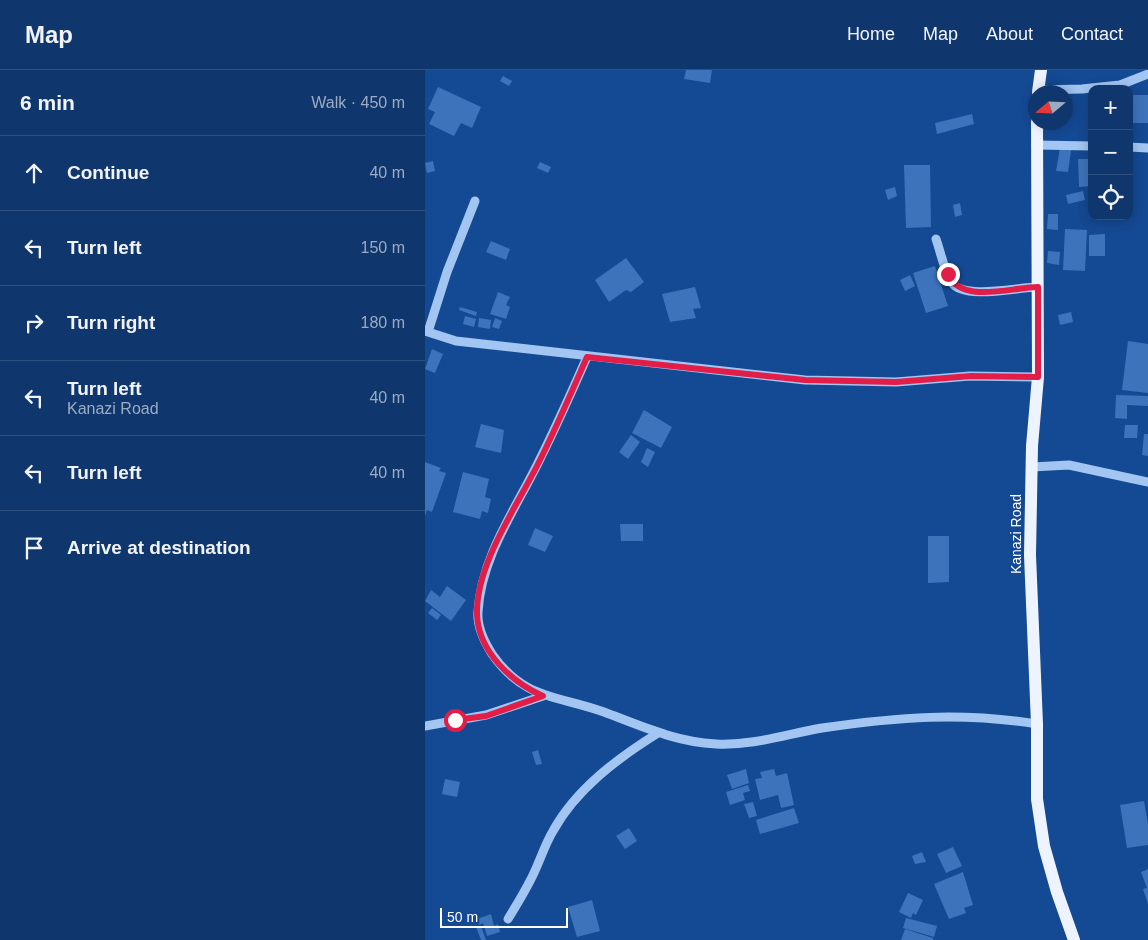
<!DOCTYPE html>
<meta charset="utf-8">
<style>
body{margin:0;font-family:Helvetica,sans-serif;background:#183f73;color:#f1f3f6}
.controls{position:absolute;right:15px;top:15px;display:grid;overflow:hidden;border-radius:10px;box-shadow:0 2px 12px #0003}
.controls button{width:45px;height:45px;display:grid;place-items:center;padding:0;border:0;border-bottom:1px solid #2f5181;background:#0f376e;color:#f1f3f6;font:25px sans-serif}
.compass{position:absolute;left:603px;top:15px;width:45px;height:45px;border-radius:50%;background:#0f376e;box-shadow:0 2px 12px #0003;rotate:251deg}
.scale{position:absolute;left:15px;bottom:12px;width:128px;box-sizing:border-box;padding-left:5px;border:2px solid #fff;border-top:0;font-size:14px;line-height:18px;white-space:nowrap;color:#fff;-webkit-text-stroke:4px #144993;paint-order:stroke}
.stop{position:absolute;width:15px;height:15px;margin:-11px;border:4px solid #e11d48;border-radius:50%;background:#fff}
.stop.end{background:#e11d48;border-color:#fff;box-shadow:0 1px 5px #0008}
.list{margin:0;padding:0;list-style:none}
h2{display:flex;justify-content:space-between;align-items:center;height:65px;margin:0;padding:0 20px;font-size:21px}
h2 small{font-size:16px;font-weight:400;color:#9bacc2}
.list li{display:grid;grid-template-columns:32px 1fr auto;gap:15px;align-items:center;box-sizing:border-box;height:75px;padding:0 20px;border-top:1px solid #2f5181}
.list b{display:block;font-size:19px;white-space:nowrap}
.list p{margin:0;font-size:16px;white-space:nowrap;color:#9bacc2}
.list em{font-size:16px;font-style:normal;color:#9bacc2}
.icon{flex:none;width:28px;height:28px;fill:none;stroke:currentColor;stroke-width:2;stroke-linecap:round;stroke-linejoin:round}
.map{position:relative;flex:none;width:723px;height:870px;overflow:hidden}
header{display:flex;align-items:center;gap:30px;box-sizing:border-box;height:70px;padding:0 25px;background:#0f376e;border-bottom:1px solid #2f5181}
header strong{font-size:24px}
nav{display:flex;gap:28px;margin-inline-start:auto;font-size:18px}
main{display:flex}
aside{flex:1;background:#0f376e}
.map>svg:first-child{display:block}
</style>
<header>
<strong>Map</strong>
<nav><a>Home</a><a>Map</a><a>About</a><a>Contact</a></nav>
</header>
<main>
<aside>
<h2>6 min<small>Walk · 450 m</small></h2>
<ul class="list">
<li><svg class="icon" aria-label="ahead" viewBox="0 0 24 24"><path d="M12 20V5M6 11l6-6 6 6"/></svg><div><b>Continue</b></div><em>40 m</em></li>
<li><svg class="icon" aria-label="left" viewBox="0 0 24 24"><path d="M17 20v-9H6M10 6l-5 5 5 5"/></svg><div><b>Turn left</b></div><em>150 m</em></li>
<li><svg class="icon" aria-label="right" viewBox="0 0 24 24"><path d="M7 20v-9h11M14 6l5 5-5 5"/></svg><div><b>Turn right</b></div><em>180 m</em></li>
<li><svg class="icon" aria-label="left" viewBox="0 0 24 24"><path d="M17 20v-9H6M10 6l-5 5 5 5"/></svg><div><b>Turn left</b><p>Kanazi Road</p></div><em>40 m</em></li>
<li><svg class="icon" aria-label="left" viewBox="0 0 24 24"><path d="M17 20v-9H6M10 6l-5 5 5 5"/></svg><div><b>Turn left</b></div><em>40 m</em></li>
<li><svg class="icon" aria-label="arrive" viewBox="0 0 24 24"><path d="M6 21V4h12l-3 4 3 4H6"/></svg><div><b>Arrive at destination</b></div></li>
</ul>
</aside>
<div class="map">
<svg width="723" height="870" viewBox="0 0 723 870">
<rect width="100%" height="100%" fill="#144993"/>
<path fill="#3d73bb" d="M261,0h26l-2,13 -26,-4z
M78,6l9,5 -3,5 -9,-5z
M13,17l43,20 -9,21 -11,-5 -7,13 -25,-12 6,-12 -7,-3z
M704,25h19v28h-19z
M547,44l2,10 -37,10 -2,-11z
M635,78l11,2 -3,22 -12,-1z
M653,89h14v27l-13,1z
M8,91l2,10 -8,2 -2,-10z
M115,92l11,5 -3,6 -11,-5z
M479,95h26l1,62 -25,1z
M470,117l2,9 -9,4 -3,-10z
M658,121l2,9 -17,4 -2,-9z
M535,133l2,12 -7,2 -2,-12z
M623,144h10v16l-11,-1z
M640,159l22,1 -2,41 -22,-1z
M680,164v22h-16v-21z
M66,171l19,8 -4,11 -20,-8z
M623,181l12,1 -1,13 -12,-2z
M201,188l18,24 -13,10 -5,-2 -17,12 -14,-22z
M510,196l13,40 -22,7 -13,-40z
M485,205l5,11 -10,5 -5,-11z
M270,217l6,21 -8,1 3,9 -26,4 -8,-28z
M73,222l12,5 -4,8 4,2 -4,12 -16,-5z
M35,237l17,5 -1,4 -17,-6z
M646,242l2,10 -13,3 -2,-10z
M40,246l11,3 -2,8 -11,-3z
M54,248l12,2 -1,9 -12,-2z
M70,248l7,3 -3,8 -7,-2z
M703,271l20,3v49l-26,-3z
M7,279l11,5 -8,19 -10,-4z
M691,325l32,1v10l-21,-1v14l-12,-1z
M219,340l28,17 -11,21 -29,-15z
M56,354l23,6 -3,23 -26,-6z
M700,355h13l-1,13h-13z
M719,364h4v22l-6,-1z
M206,365l9,7 -12,17 -9,-7z
M222,378l8,4 -7,15 -7,-5z
M0,392l16,6 -2,3 7,2 -14,39 -5,-2 -2,6z
M38,402l26,7 -4,18 6,2 -3,14 -6,-2 -2,8 -27,-7z
M195,454h23v17h-22z
M110,458l18,8 -8,16 -17,-7z
M503,466h21v46l-21,1z
M22,516l19,14 -15,21 -26,-20 6,-11 9,7z
M7,538l9,7 -4,5 -9,-7z
M113,680l4,14 -6,1 -4,-13z
M321,699l3,14 -17,6 -5,-14z
M349,699l2,7 11,-3 7,32 -13,3 -3,-13 -18,5 -5,-21 7,-1 -2,-6z
M20,709l15,3 -3,15 -15,-3z
M323,715l2,6 -7,2 2,7 -15,5 -4,-13z
M719,731l4,23v21l-21,3 -7,-43z
M328,732l4,14 -8,2 -5,-14z
M369,738l5,15 -39,11 -4,-14z
M204,758l8,13 -12,8 -9,-13z
M528,777l9,19 -16,7 -9,-19z
M497,782l4,10 -11,2 -3,-8z
M723,799v35l-5,-15 4,-1 -6,-16z
M538,802l10,33 -9,3 2,5 -17,6 -15,-35z
M483,823l15,7 -7,15 -3,-2 -2,5 -12,-6z
M167,830l8,31 -23,6 -9,-30z
M66,844l3,12 4,-2 2,8 -13,4 -4,-13 -4,2 -2,-6z
M481,848l31,8 -3,11 -31,-9z
M56,856l5,14h-5l-5,-13z
M480,859l28,9v2h-32z"/>
<g fill="none" stroke-linecap="round" stroke-linejoin="round">
<path stroke="#a2c5f2" stroke-width="9" d="M613,20l44,-1 38,-4 28,-11
M611,75l56,1
M704,77l19,1
M511,169c5,14 8,32 16,44 13,17 66,4 86,4
M0,261l31,10 349,39 91,2 74,-6 68,1
M3,262l19,-60 28,-71
M162,287c-15,34 -30,68 -47,102 -23,48 -59,97 -62,153 -1,14 7,31 14,42 32,46 65,41 112,58 37,14 72,30 112,32 36,2 71,-10 106,-16 76,-11 139,-16 215,-4
M607,397l37,-2 79,17
M0,656l61,-11 57,-19
M83,849c8,-13 16,-26 23,-40 8,-15 13,-33 22,-48 23,-42 65,-73 105,-98"/>
<path stroke="#edf4ff" stroke-width="12" d="M613,22l3,-22
M612,52l1,255 -6,69 -2,109 7,169v75l7,47 13,46 17,48"/>
</g>
<g fill="none" stroke-linecap="round" stroke-linejoin="round">
<path stroke="#e11d48" stroke-width="6" d="M30,650l31,-4 57,-20c-32,-14 -65,-45 -66,-82 -1,-51 41,-109 63,-154 17,-34 32,-69 47,-103l218,23 91,2 75,-6 67,1v-90c-27,0 -76,18 -90,-13"/>
</g>
<g text-anchor="middle" dominant-baseline="central" stroke-width="4" stroke-linejoin="round" paint-order="stroke">
<g font-size="14" fill="#fff" stroke="#144993">
<text transform="translate(591 464) rotate(-90)">Kanazi Road</text>
</g>
</g>
</svg>
<div class="controls">
<button>+</button>
<button>−</button>
<button><svg class="icon" aria-label="locate" viewBox="0 0 24 24"><circle cx="12" cy="12" r="6"/><path d="M12 2v4M12 18v4M2 12h4M18 12h4"/></svg></button>
</div>
<svg class="compass" viewBox="-18 -18 36 36"><path d="M0-13l5 13h-10z" fill="#e53935"/><path d="M0 13l5-13h-10z" fill="#9bacc2"/></svg>
<div class="scale">50 m</div>
<div class="stop" style="left:30px;top:650px"></div>
<div class="stop end" style="left:523px;top:204px"></div>
</div>
</main>
